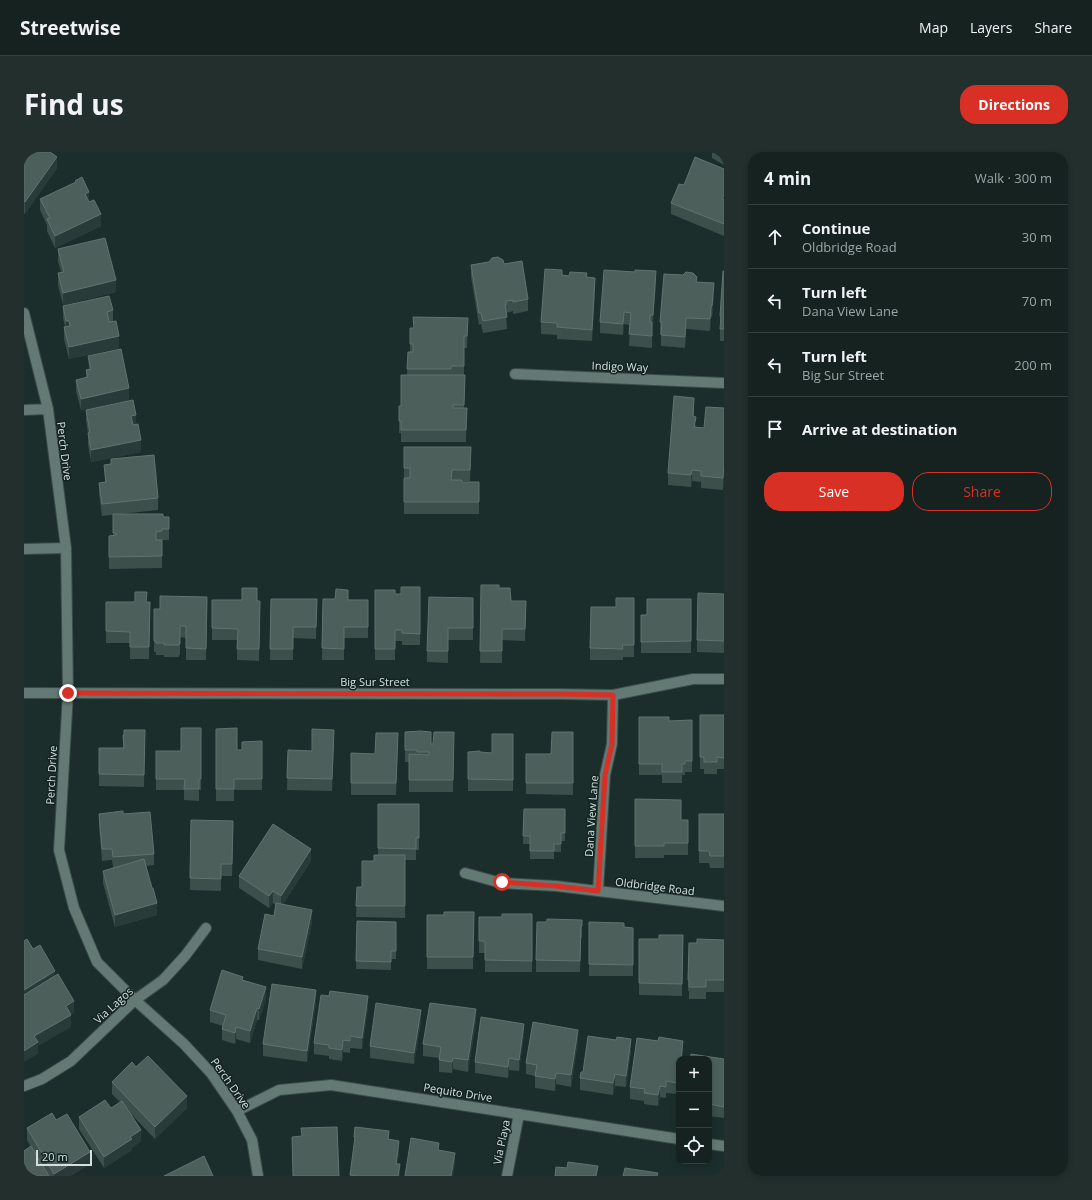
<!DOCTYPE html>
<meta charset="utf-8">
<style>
body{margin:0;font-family:"Open Sans",sans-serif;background:#222f2d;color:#f1f3f6}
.controls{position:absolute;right:12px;bottom:12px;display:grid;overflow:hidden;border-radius:8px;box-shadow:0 2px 6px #0003}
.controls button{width:36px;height:36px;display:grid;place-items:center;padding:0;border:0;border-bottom:1px solid #343f3e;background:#152220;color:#f1f3f6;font:20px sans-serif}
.scale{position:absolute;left:12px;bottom:10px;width:56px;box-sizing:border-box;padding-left:4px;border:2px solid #d5e0dd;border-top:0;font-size:11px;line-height:14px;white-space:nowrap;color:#d5e0dd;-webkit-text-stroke:3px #122421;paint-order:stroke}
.stop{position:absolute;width:12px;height:12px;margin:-9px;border:3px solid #d93025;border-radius:50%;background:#fff}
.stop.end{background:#d93025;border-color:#fff;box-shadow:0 1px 4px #0008}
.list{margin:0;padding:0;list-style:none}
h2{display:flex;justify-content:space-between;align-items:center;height:52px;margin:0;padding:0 16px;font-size:17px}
h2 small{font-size:13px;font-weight:400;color:#9da4a5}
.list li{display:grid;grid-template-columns:26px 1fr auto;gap:12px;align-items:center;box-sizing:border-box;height:64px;padding:0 16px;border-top:1px solid #343f3e}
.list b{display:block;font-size:15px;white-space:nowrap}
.list p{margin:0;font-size:13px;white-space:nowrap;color:#9da4a5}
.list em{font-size:13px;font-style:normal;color:#9da4a5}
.actions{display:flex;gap:8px;padding:12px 16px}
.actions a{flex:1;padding:9px 0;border:1px solid #d93025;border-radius:16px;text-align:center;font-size:14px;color:#d93025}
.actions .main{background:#d93025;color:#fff}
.icon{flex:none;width:22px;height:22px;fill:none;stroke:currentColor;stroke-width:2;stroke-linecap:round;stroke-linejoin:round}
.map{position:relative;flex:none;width:700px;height:1024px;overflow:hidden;border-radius:16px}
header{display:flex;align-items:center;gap:24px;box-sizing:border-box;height:56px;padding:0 20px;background:#152220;border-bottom:1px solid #343f3e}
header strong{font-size:19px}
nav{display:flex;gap:22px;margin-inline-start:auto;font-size:14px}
.intro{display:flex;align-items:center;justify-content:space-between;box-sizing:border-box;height:96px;padding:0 24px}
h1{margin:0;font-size:28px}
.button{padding:10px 18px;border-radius:16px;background:#d93025;color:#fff;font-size:14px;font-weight:700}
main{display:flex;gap:24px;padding:0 24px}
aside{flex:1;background:#152220;border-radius:16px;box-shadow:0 2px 6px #0003}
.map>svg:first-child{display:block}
</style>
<header>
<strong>Streetwise</strong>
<nav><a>Map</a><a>Layers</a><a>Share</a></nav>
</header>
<div class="intro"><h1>Find us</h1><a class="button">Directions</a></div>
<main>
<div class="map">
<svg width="700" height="1024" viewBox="0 0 700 1024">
<rect width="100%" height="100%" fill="#1c2e2b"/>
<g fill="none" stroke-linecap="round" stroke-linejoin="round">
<g stroke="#3b4b48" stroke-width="12">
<path id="minor" d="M0,161l24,96 18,139 2,145 -9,157 15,58 23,54 38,38 49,44 27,29 26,38 15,29 6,36
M491,222l209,9
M0,258l24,-1
M0,397l42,-1
M0,541l535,1 54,1 80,-16h31
M441,721l36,10 55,3 168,20
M574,739l7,-116 7,-31 1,-49
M0,934l18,-7 29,-18 64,-61 28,-20 22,-24 21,-28
M213,959l42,-21 52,-5 348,54
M685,992l15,2
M483,1024l12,-62"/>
</g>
<use href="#minor" stroke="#647974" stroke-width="10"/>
</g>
<path fill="#3c4f4b" d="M0,0l33,16 -32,46 -1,-1z
M688,0h12v13l-12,-7z
M700,17v67l-53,-22v-11l13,-18z
M51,29l14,21 12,24 -46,22 -8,-17v-6l-7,-15v-11l35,-16z
M34,97l58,43 -53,13 -5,-20v-12l3,-1 -3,-11z
M465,110l15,2 24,35v12l-15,3v-3l-7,2 1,16 -24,4 -2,-9 -2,1 -8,-48v-12z
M700,119v70h-4v-25z
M538,123l25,2 8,12 -3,52 -35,-2v-4l-16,-1v-12z
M673,130l17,13 -2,22h-1l-1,14 -24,-2 -1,19 -24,-2v-12h-1v-12z
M632,131l-4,44v21l-23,-2 1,-21 -6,-1 -1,11 -23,-2v-11z
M39,154l50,4v11l6,27 -50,11 -5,-20v-12h1l-2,-9z
M444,166l-1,30h-3v27l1,12 -1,21h3l-1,34h-65v-9h-2v-27h2l6,-31 1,-23h2v-24h3z
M64,204l41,44 -48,10 -5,-19v-11l10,-2v-8h3z
M700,256v68l-1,14 -22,-2v-6l-9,-1 -1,6 -23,-2v-12l26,-63v7l2,11h8z
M62,258l50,14 5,28 -50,10 -3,-17v-12l-2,-12z
M380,295h67l-1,34h-8v1h17v32h-75z
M87,307l47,39v12l-56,6 -3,-22v-11l6,-1 -1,-17 7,-1z
M89,362l56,3v23h-7v28l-53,1v-33h4z
M457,433l18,3 12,13h15l-1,40 -23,-1v23h-22z
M396,435v58h-18v-4h-7v19h-20v-70l20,4h6z
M700,442v59l-27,-1v-12z
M183,445l-1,63h-20v-22l-6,-1v18h-1v2h-15v-2h-8v-3h-2v-43h6z
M449,446v42h-25v23l-21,-1v-11z
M610,446v59h-11v3h-33v-12l26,-41z
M247,447h46l-1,40 -23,-1v22h-23z
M299,447l45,1v38h-24v22h-22z
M667,447v54h-50v-38h6z
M188,448l48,1 -1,60 -22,-1v-20h-25z
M82,450h44l-1,57h-19v-16h-24z
M676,563h24v54h-7v5h-13v-5h-4z
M615,565l30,4 23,-1v52h-7v3h-3v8h-20v-8h-23z
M177,576v62h-2v11l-15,-1v-10h-28v-39h25z
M192,577l21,21h5l20,-9v49h-28v11h-18z
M121,578l-1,57 -45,-1v-38h24v-13z
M381,580l26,12h2l21,-12 -1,60h-44v-30h-4z
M549,580v63l-47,-1v-40h25z
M489,582v57h-45v-39l24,1z
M310,589l-2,50 -45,-1 1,-40 24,1z
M374,592l-2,51h-45v-42l24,1z
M611,647l46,21h7v35h-24v3h-29z
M354,652h41v46h-3v10h-11v58l-49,-1 1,-30h5l16,-32z
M500,657h41v32h-4v11h-7v7h-24v-15h-7z
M75,662h24l31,40v11l-9,1 12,49 -42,12 -12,-44v-12l10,-3 -1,-8 -10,1 -3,-36z
M675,662h25v54h-14l-1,-5h-10z
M167,668l42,12 -1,44h-11v15l-31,-1z
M287,709l-28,43 29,18 -10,47 -44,-9v-11l16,-33 2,-11 -3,-2 -4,5 -30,-20v-12z
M450,760l-1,57h-46v-54h17z
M508,762v58h-47v-19h-6v-36h23z
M558,768v18h-1l-1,34h-44v-12l11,-38z
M333,769l39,1v37h-5v11l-35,-1z
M565,770l35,5 9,1v48h-44z
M659,783l-1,61 -43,-1v-56h20z
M700,788v52h-18v7h-17v-8h-1l1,-48h8z
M219,828l23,19 -7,21h-2l-7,23 -14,-4 -1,5 -13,-4v-11l1,-3 -13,-4v-12z
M292,850l-9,60 -44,-6v-12z
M344,856l-6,41 -12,-1v5l-7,-1 -1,9 -13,-2v-3l-15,-2v-11z
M397,869l-7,43 -44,-6v-12z
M452,869l-8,51 -15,-3 -1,4 -13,-1v-14l-16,-2v-12z
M500,883l-5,36 -10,-1 -1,8 -33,-5v-11z
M554,889l-7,46 -15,-3 -1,7 -20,-3v-12l-9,-2v-11z
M607,898l-5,37 -11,-1 -2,9 -33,-5v-12l3,-6z
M659,901l-4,6v25l-2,10 -11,-1v5l-6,-1 -2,9 -14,-2v-3l-14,-2v-12z
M685,907h15v59l-15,-2z
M112,915l51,41 -32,31 -24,-25 10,27 -9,7v2l-28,18 -25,-39v-12l32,-9 9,-6 -8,-8v-12z
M32,968l34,44 -20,12h-46l7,-29 -4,-7v-12z
M330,985l35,3 10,13 -2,11 3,12h-50l4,-29z"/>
<path fill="#293b38" d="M33,5v11l-32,46v-12z
M65,40v12l-4,-10z
M77,62v12l-46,22v-12z
M632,119v12l-3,44v-12z
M571,126v11l-3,52v-11z
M92,128v12l-53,13v-12z
M690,131v12l-2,22v-11z
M687,154v11l-1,14v-12z
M600,160v12l-1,11v-11z
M662,166v11l-1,19v-11z
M42,169h3v11l-3,1z
M95,184v12l-50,11v-12z
M105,236v12l-48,10v-11z
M670,246v12l-1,18v-12z
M112,263v11l-5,1v-11z
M117,288v12l-50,10v-12z
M700,312v12l-1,14v-12z
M668,318v11l-1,6v-12z
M310,578v11l-2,50v-12z
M374,581v11l-2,51v-12z
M287,697v12l-30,47v-12z
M249,739v12l-4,5v-12z
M133,751v12l-42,12v-12z
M288,758v12l-10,47v-12z
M31,819v12l-31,19v-12z
M242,835v12l-7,21v-11z
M292,838v12l-9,60v-11z
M344,844v12l-6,41v-11z
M50,849v12l-8,5v-12z
M233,856v12l-7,23v-12z
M452,857v12l-8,51v-12z
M397,858v11l-7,43v-11z
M47,863v12l-33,19v8l-14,8v-11l10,-15z
M500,872v11l-5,36v-11z
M212,875v12l-1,5v-11z
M554,878v11l-7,46v-12z
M607,887v11l-5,37v-11z
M319,888v12l-1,9v-11z
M659,889v18h-2z
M429,906v11l-1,4v-11z
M485,906v12l-1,8v-11z
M655,920v12l-2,10v-11z
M532,921v11l-1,7v-12z
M591,922v12l-2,9v-12z
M636,934v11l-2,9v-11z
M163,944v12l-32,31v-12z
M117,978v11l-9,7v2l-28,18v-11l26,-20z
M375,989v12l-3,22v-11z
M66,1000v12l-20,12h-16v-2z
M431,1001v11l-2,12h-2z
M376,1012v12h-2z"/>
<path fill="#4d5f5b" stroke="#62736f" d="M0,0h26l7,5 -32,45 -1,-1z
M671,5l29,12v26l-2,4 2,1v24l-53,-21 8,-19 5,1z
M58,25l7,15 -4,2 4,8 5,-2 7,14 -46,22 -8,-17 3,-1 -10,-19 36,-17 -1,-1z
M81,86l11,42 -53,13 -5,-20 6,-1 -6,-23z
M474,105l5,3 1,4 18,-3 6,38 -15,3v-2l-7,1v4h-1l2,12 -24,4 -2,-8h-2l-8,-48 18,-3 3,-4z
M521,117l17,1v5l7,1 1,-4 17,1 -1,4 9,1 -3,52 -35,-3v-4l-16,-1z
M580,118l31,2v-2l21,1 -3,44h-3v7h2v14l-23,-2 2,-21 -7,-1 -1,12 -23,-2z
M699,119h1v58h-4l1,-13h-1z
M662,120l7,1 4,4 -1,5 18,1 -2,23h-1l-1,13 -24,-1 -1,19 -24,-2 1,-13h-2l4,-48 19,1z
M85,144l4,14 -6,2 2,10 7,-1 3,15 -50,11 -5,-20 6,-1 -1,-5h-3l-3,-15z
M389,165l55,1 -1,18h-3v30h-13v3h-44l1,-17h5v-8h-3v-16h4z
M97,197l8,39 -48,11 -5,-19 12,-3 -2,-7 5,-1 -3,-13z
M377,223h64l-1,30h-11v3h14l-1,22h-65v-9h-2v-15h2z
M650,244l20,2 -1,18 3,1 -2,10 10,1 2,-21 18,1v56l-1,14 -22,-2v-5l-9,-1 -1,5 -23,-2z
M109,248l3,15 -5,1 2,9 5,-1 3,16 -50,10 -3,-17 2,-1 -4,-22z
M380,295h67l-1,23h-18l-1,10h11v2h17v20h-75v-24h6v-10h-6z
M130,303l4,43 -56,6 -3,-21 7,-1 -2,-17 7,-1v-5z
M89,362h50v3h6v12h-7v2l-6,1v8h6v16l-53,1v-21l7,-1v-2h-3z
M457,433h18v3h11l1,13h15l-1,28h-23v22h-22z
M377,435h19v47l-18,-1v-3h-7v19h-20v-59h20v4h6z
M218,436h15v13h3l-1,48h-22l1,-20 -26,-1v-28h30z
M312,437l12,1v10h20v27h-24v22l-22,-1 1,-49h12z
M111,440h12l-1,10h4l-1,45h-19v-15l-24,-1v-29h29z
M674,441l26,1v47l-27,-1z
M136,444l47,1 -1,52 -20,-1v-22h-6v18h-1v1h-15v-2h-8v-2h-2v-32h6z
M405,445l44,1v30h-25v23h-21z
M592,446h18v47h-12l1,4 -33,-1 1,-41h25z
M247,447h46l-1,28h-23v22h-23z
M623,447h44v42l-50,1v-27h6z
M676,563h24v43l-7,-1v5h-13v-5h-4z
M615,565h30v4l23,-1v41h-7v3h-3v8h-20v-8h-23z
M157,576h20v51h-2v10h-15l1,-10h-29v-28h25z
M213,576v22h5v-8l20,-1v38h-28v10h-18v-60z
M288,577l22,1 -2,49 -45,-1 1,-28 24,1z
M100,578h21l-1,45 -45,-1v-26h25l-1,-13h1z
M396,579l11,1v12h2l1,-12h20l-1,48h-44v-26l20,1v-3h-12v-2h-12v-18z
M528,580h21v51h-47v-29h25z
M352,581h22l-2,50h-45v-30l24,1z
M468,582h21v46l-45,-1v-27l12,-1v1l12,1z
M611,647l46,1v20h7v23h-24v3h-29z
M354,652h41v34h-3v11l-38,-1z
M500,657h41v24h-4v11h-7v7h-24v-15h-7z
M99,659v3l27,-2 4,42 -41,3 -1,-8h-10l-3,-35z
M675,662h25v42h-14l-1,-5h-10z
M167,668l42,1 -1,43h-11v15l-31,-1z
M249,672l38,25 -30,47 -8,-5 -4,5 -30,-20z
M350,703h31v51h-49l1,-19h5v-26h12z
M120,707l8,29h1l4,15 -42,12 -12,-44z
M252,751l36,7 -10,47 -44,-8 7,-35 9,2z
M420,760h30l-1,45h-46v-42h17z
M478,762h30v47l-47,-1v-19h-6v-24h23z
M523,767l35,1v6h-1l-1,35 -44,-1 1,-38h10z
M333,769l39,1v29h-5v11l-35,-1z
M565,770l35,1v4l9,1v37l-44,-1z
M635,783h24l-1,49 -43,-1v-44h20z
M3,787l6,10 7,-4 15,26 -31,19v-49z
M673,787l27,1v40h-18v7h-17v-7h-1l1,-37h8z
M198,818l21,7 -1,3 24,7 -7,22 -2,-1 -7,23 -14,-4 -1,6 -13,-4 4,-14 -16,-5z
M34,822l16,27 -8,5 5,9 -37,21 4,6 -14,9v-56z
M248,832l44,6 -9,61 -44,-7z
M306,839l38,5 -6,42 -12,-2v5l-7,-1 -1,10 -13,-2v-3l-15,-2 7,-48 8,1z
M352,851l45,7 -7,43 -44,-7z
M406,851l46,6 -8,51 -15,-2 -1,4 -13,-2 2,-13 -18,-3z
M457,865l43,7 -5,36 -10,-2 -1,9 -33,-5z
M509,870l45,8 -7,45 -15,-2 -1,6 -20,-3 2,-11 -11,-2z
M564,884l28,4 1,-3 14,2 -5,37 -11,-2 -2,9 -33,-5 1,-6h2z
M635,885l24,4 -2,18h-2v13l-2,11 -11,-2v6l-6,-1 -2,9 -14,-2 1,-4 -15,-2 7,-49 21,3z
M667,902l33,5v48l-15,-3v-45h-19z
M124,904l39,40 -32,31 -43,-45 20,-20 4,5z
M81,948l6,8 11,-7 19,29 -11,7 2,2 -28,18 -25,-40z
M28,961l4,7 11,-6 23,38 -36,22 -27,-46z
M313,975l2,49h-46l-1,-39 10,-1 -1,-8z
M331,975l34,4 -1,8 11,2 -3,23h4l-2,12h-40l-8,-1 5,-38h-1z
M387,986l28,5 -1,7 17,3 -4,23h-46z
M7,994l18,30h-25v-25z
M180,1004l9,20h-49z
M544,1010l30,4 -2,10h-41l1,-9 11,1z
M601,1016l33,5 -1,3h-34z"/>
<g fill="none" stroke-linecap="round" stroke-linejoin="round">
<path stroke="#d93025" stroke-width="5" d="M44,541l491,1 54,1 -1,49 -7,31 -7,116 -42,-5 -54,-4"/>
</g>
<g text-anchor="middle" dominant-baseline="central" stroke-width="3" stroke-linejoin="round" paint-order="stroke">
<g font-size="11" fill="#d5e0dd" stroke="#122421">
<text transform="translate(596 214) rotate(2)">Indigo Way</text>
<text transform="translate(41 299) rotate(83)">Perch Drive</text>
<text x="351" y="529">Big Sur Street</text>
<text transform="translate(27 623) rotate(-87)">Perch Drive</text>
<text transform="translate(567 664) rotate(-86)">Dana View Lane</text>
<text transform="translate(631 734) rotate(7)">Oldbridge Road</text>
<text transform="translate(89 853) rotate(-42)">Via Lagos</text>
<text transform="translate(207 931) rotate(55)">Perch Drive</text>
<text transform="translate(434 940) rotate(9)">Pequito Drive</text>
<text transform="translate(477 990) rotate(-78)">Via Playa</text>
</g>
</g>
</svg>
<div class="controls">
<button>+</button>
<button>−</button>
<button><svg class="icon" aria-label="locate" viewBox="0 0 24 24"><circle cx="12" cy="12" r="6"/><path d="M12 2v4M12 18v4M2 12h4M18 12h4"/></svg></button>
</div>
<div class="scale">20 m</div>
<div class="stop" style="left:478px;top:730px"></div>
<div class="stop end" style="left:44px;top:541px"></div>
</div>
<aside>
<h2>4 min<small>Walk · 300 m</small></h2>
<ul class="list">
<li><svg class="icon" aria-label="ahead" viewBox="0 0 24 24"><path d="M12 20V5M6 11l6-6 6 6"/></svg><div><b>Continue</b><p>Oldbridge Road</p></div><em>30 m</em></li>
<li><svg class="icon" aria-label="left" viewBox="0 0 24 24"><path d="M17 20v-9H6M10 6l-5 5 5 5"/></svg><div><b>Turn left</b><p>Dana View Lane</p></div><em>70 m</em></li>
<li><svg class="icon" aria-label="left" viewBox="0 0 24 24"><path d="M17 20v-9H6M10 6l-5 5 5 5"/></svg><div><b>Turn left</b><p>Big Sur Street</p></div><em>200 m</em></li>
<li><svg class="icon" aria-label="arrive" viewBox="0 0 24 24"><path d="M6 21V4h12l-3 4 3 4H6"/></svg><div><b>Arrive at destination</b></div></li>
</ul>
<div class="actions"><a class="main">Save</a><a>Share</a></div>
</aside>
</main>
